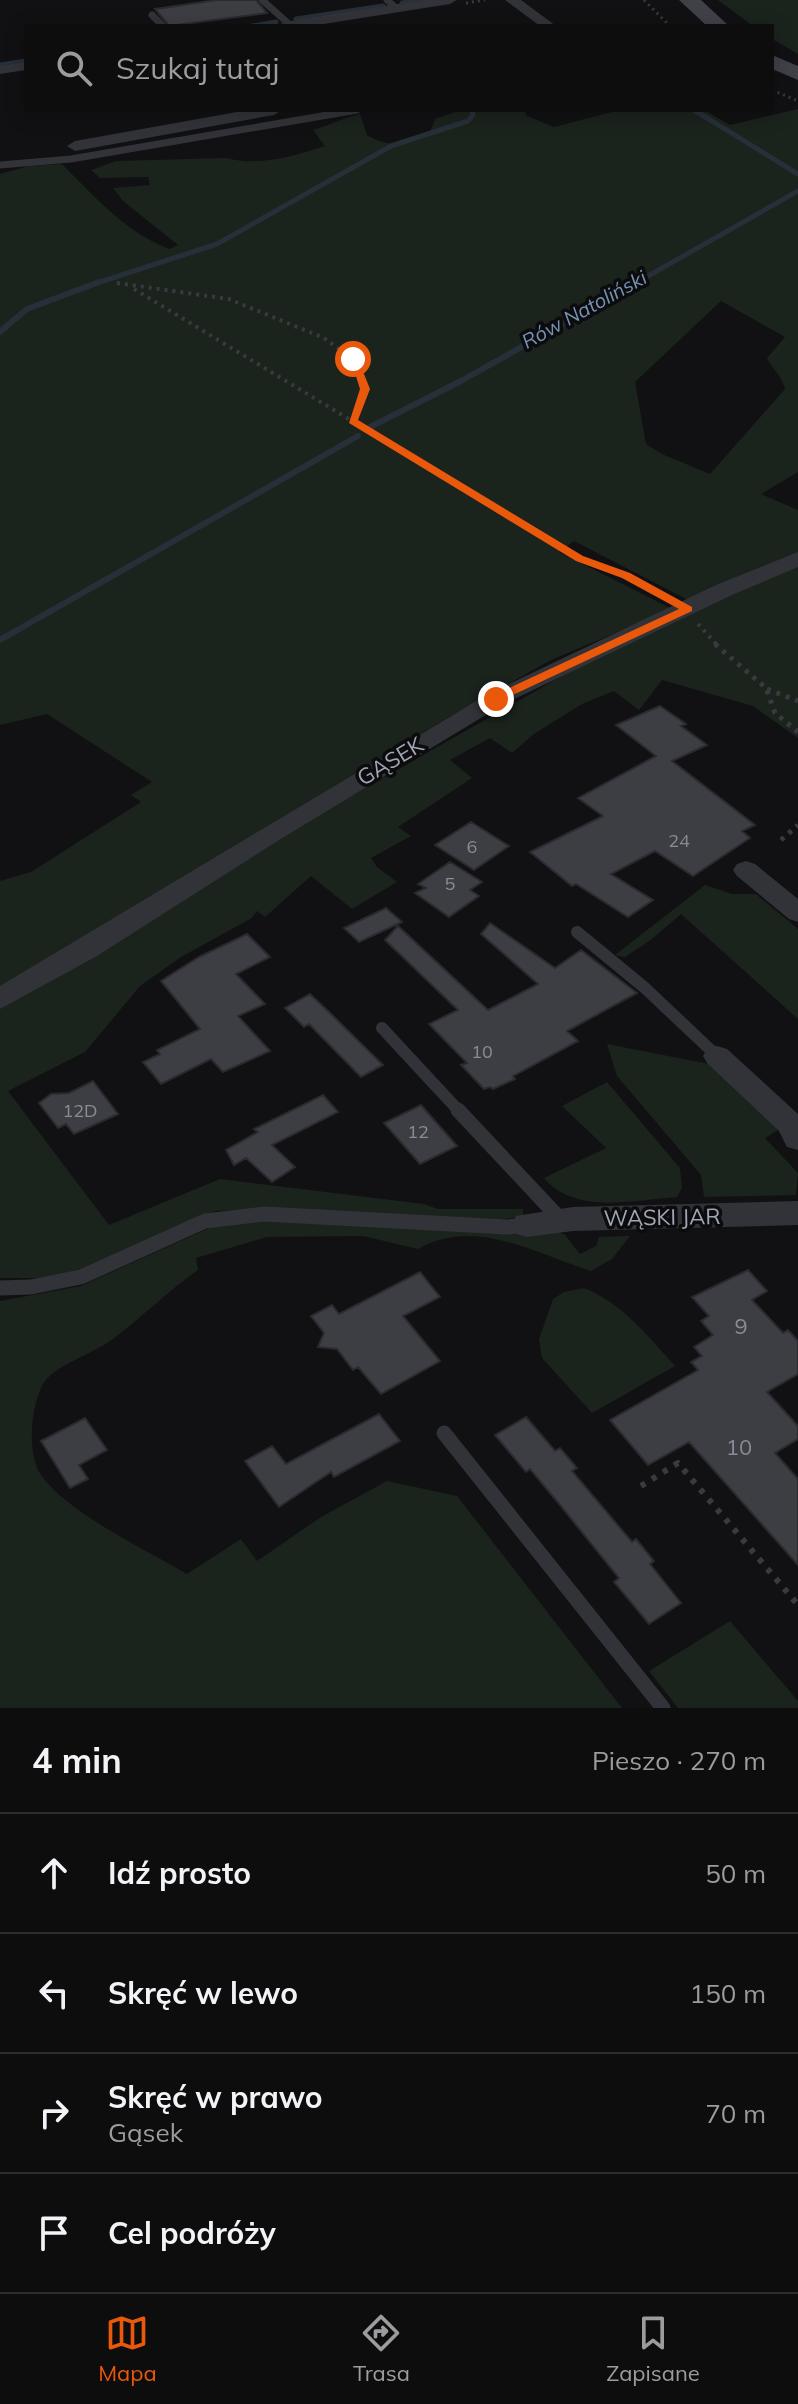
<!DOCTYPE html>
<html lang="pl">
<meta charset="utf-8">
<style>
body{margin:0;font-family:Mulish,sans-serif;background:#161617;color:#f1f3f6}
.stop{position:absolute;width:24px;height:24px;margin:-18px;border:6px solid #ea580c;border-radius:50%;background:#fff}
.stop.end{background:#ea580c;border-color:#fff;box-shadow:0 2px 8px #0008}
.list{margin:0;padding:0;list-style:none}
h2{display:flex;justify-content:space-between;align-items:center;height:104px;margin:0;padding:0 32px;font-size:34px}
h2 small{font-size:26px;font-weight:400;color:#9a9c9e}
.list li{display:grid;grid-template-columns:52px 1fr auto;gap:24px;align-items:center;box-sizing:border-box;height:120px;padding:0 32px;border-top:2px solid #2d2d2e}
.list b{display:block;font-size:30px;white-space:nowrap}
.list p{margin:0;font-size:26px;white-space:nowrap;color:#9a9c9e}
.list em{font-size:26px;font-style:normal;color:#9a9c9e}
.icon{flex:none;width:44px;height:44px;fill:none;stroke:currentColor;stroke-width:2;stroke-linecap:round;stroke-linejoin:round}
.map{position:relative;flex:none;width:798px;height:1708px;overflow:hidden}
.search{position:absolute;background:#0d0d0e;box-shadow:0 4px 20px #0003;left:24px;right:24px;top:24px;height:88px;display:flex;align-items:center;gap:20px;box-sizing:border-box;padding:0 28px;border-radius:0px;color:#9a9c9e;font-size:30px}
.sheet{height:584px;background:#0d0d0e}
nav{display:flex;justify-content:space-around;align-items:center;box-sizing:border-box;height:112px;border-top:2px solid #2d2d2e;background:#0d0d0e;font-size:22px;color:#9a9c9e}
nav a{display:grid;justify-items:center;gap:4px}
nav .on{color:#ea580c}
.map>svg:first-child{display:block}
</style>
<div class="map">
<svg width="798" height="1708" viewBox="0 0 798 1708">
<rect width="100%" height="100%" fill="#111113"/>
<path fill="#1b231d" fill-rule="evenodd" d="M718,0h80v54l-26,-15v-13h-19z
M798,109v363l-37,22 37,16v45l-108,46 -116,-60 -15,11 113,57 -121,51 -109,61 -442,266v-106l31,-9 110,-70 -10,-7 21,-13 -105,-68 -47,11v-551l29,-8 33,-2c31,31 65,70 108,85l8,-4 -55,-44 -10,-13 37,-3 -2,-8 -48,1 -9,-8 25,-9 110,-3c34,9 67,-2 99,-12l-12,-16c17,-5 30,-12 47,-16l7,21c24,14 36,9 61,2l7,-18 26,-9h63l3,6 27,11 66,-17h84l26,15zM721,301l64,36 -18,21c5,11 16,19 18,31l-75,85 -48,-20 -16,-10 -11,-62z
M798,564v174l-45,-32 -91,-26 -23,30 -25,-19 -32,13 -48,30 -22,19 -22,-15 -40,22 22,18 -74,49 13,9 -40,22 6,9 20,15 -45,27 -41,-33 -46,41 -8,-6 -5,7 -71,39 -41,29 -55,66 -77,39 101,134 111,-46 204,25 14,5h85v7l-18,3 -72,-1 -167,-9 -51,2 -148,67h-67v-272l309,-186 283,-161z
M705,885l27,9h24l42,35v90l-117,-105 -29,25 -27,18 -10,-2z
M607,1044l107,21 69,62 -18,11 33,35 -2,22 -92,2 -3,-22 -84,-99z
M607,1082l73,86 2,20 -5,9c-42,3 -103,18 -133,-19l62,-30 -44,-42z
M263,1219l295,13 7,3 15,19 16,-8 3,-9 31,-1 -18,23 -21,12c-55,-17 -116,-55 -173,-22l-55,-13 -96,1 -71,21 2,12c-30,21 -56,47 -85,69 -18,14 -55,25 -68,42 -14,20 -19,73 -4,94 28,39 104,74 146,99l54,-35 16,22 64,-44 66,-36 70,15 165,212h-622v-407l81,-15 128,-58z
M584,1288c38,15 64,48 91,78l-83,47 -50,-55 -3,-19 14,-40 11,-7z
M730,1621l68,80v7h-120l-29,-37z"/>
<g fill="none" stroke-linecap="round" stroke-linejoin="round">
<path stroke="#272f38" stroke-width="5" d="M402,3l18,-3
M296,19l87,-13
M252,26l24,-4
M0,65l26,-4
M694,110l104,64
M94,284l123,-40 174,-98 77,-25 5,-6 -1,-5
M634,284l164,-93"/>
<path stroke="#272f38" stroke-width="6" d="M0,332l27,-23 72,-27
M370,427l91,-46 176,-99
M0,640l358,-204"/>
</g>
<path fill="#3d3e43" stroke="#2b2b2f" stroke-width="2" d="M217,0h39l11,13 -98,13 -14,-17z
M660,706l26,18 -5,2 26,19 -35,16 83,64 -13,6 8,7 -57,38 -38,-25 -44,23 42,26 -25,17 -52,-33 -4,2 -42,-34 73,-36 -25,-18 78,-42 -40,-31z
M471,822l38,24 -35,24 -39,-25z
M450,862l32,20 -12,8 9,6 -30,21 -34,-24 11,-5 -8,-4z
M386,908l16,14 -43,20 -15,-14z
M490,923l65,45 26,-18 56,43 -70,38 11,10 -65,35 2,3 -22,10 -3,-2 -6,2 -23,-24 6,-2 -38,-39 29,-14 -73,-70 13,-14 90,84 50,-26 -57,-50z
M247,934l23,23 -34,17 29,30 -27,12 32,35 -47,21 -12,-13 -50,25 -18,-22 17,-8 -3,-4 43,-21 -39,-48 38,-24z
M310,994l20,19 53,52 -22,12 -52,-53 -5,3 -19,-19z
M93,1081l25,33 -44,20 -8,-10 -8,4 -19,-25 12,-9 18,-1z
M323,1095l15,17 -66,33 23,22 -23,15 -26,-24 -12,7 -8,-15 32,-18 -4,-3z
M421,1105l36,41 -37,18 -36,-41z
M748,1270l19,21 -15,9 31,33 5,-3 10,11v33l-31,18 31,34v13l-23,14 23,26v86l-109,-123 -41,23 -38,-45 88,-50 -7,-8 11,-6 -8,-9 19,-12 -12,-14 8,-5 -17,-19z
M420,1272l20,25 -37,19 37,45 -59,33 -23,-27 -5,3 -16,-21 -19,-2 6,-14 -13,-17 21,-11 7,9z
M379,1414l21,27 -66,36 -3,-5 -52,35 -34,-46 27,-15 14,18z
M526,1417l29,34 5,-3 17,20 -5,3 60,71 4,-3 18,22 -4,3 31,39 -32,21 -35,-42 5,-4 -63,-78 -26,-31 -4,3 -31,-37z
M85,1418l22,32 -28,15 9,14 -18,9 -29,-47z"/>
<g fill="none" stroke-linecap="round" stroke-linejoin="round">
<path stroke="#383a3f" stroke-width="3" stroke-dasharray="2 4" stroke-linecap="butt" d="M644,0l26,26
M466,3l19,-3
M772,90l26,11
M117,283l4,1"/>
<path stroke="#383a3f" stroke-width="4" stroke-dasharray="3 5" stroke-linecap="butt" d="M117,283l112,16 95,39 29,21 12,30 -13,32 227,137 47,17 41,23
M134,289l218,132
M698,624l20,22"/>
<path stroke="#383a3f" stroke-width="5" stroke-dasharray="4 6" stroke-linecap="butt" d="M715,644l51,44 9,25 23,19
M767,689l31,12
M781,840l17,-15"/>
<path stroke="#383a3f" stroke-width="6" stroke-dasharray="5 8" stroke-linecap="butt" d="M641,1486l37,-23 120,142"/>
<path stroke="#323338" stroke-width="7" d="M262,0l28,25
M387,0l9,8
M152,15l11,11
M0,165l71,-6 286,-49"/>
<path stroke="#323338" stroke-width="12" d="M577,932l68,56 72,68
M382,1028l78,84"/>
<path stroke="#323338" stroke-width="15" d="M458,1110l103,110
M0,1288l31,-1 50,-10 124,-56 59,-7 243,13 20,-2
M444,1433l219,275"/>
<path fill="#323338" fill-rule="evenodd" d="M423,0h34l-7,4 -139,22h-34l7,-4z
M505,0h16l35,26h-16z
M26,62v8l-26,4v-8z
M248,110h34l-8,5 -199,36 -8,-5 8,-5z
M798,552v15l-66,28 -228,109 -220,133 -187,119 -97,53v-23l488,-292 228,-109z
M746,861l9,3 43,35v23l-9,-3 -52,-43 -4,-6 4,-6z
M717,1046l10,3 71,65v36l-11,-3 -8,-16 -72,-68 -4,-7 4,-7z
M798,1201v24l-225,6 -46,6 -11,-3 -5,-9 5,-9 57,-9z"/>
<path fill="#404148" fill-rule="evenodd" d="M679,0h22l28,26h-22z
M772,55l26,11v14l-26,-11z"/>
</g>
<path fill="#ea580c" d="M350,357l8,2 12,30 -12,31 225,136 47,17 62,34v4l-192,90h-8v-5l187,-87 -57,-31 -46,-17 -227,-138 11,-34z"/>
<g text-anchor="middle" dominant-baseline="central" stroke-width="7" stroke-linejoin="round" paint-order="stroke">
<g font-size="18" fill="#888c98">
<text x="679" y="840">24</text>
<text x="472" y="846">6</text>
<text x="450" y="883">5</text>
<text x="482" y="1051">10</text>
<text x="80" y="1110">12D</text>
<text x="418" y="1131">12</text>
</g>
<g font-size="20" font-style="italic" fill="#7593b4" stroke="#0c0c0e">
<text transform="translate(584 309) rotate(-29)">Rów Natoliński</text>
</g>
<g font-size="22" fill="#a1a6b5" stroke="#0c0c0e">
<text transform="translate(390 761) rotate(-31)">GĄSEK</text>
<text transform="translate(662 1217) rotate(-1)">WĄSKI JAR</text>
</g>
<g font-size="22" fill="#888c98">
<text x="741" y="1326">9</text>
<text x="739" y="1447">10</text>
</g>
</g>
</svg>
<div class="stop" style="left:353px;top:359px"></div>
<div class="stop end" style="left:496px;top:699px"></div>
<div class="search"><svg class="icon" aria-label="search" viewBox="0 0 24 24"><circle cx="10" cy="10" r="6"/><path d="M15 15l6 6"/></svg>Szukaj tutaj</div>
</div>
<section class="sheet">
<h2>4 min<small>Pieszo · 270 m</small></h2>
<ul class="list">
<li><svg class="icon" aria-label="ahead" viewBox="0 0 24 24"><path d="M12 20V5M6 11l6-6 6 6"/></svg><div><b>Idź prosto</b></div><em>50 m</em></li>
<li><svg class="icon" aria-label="left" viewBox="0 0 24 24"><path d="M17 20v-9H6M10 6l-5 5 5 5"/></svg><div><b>Skręć w lewo</b></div><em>150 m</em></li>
<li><svg class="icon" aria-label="right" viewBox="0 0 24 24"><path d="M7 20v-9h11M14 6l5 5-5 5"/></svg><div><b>Skręć w prawo</b><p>Gąsek</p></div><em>70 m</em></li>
<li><svg class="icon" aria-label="arrive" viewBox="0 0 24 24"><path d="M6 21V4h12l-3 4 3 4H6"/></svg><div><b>Cel podróży</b></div></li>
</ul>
</section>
<nav>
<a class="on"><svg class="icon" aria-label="map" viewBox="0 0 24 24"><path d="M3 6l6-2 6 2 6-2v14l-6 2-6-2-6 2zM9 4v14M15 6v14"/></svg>Mapa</a>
<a><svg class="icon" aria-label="directions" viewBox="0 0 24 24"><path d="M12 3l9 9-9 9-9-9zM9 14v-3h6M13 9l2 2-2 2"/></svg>Trasa</a>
<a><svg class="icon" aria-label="saved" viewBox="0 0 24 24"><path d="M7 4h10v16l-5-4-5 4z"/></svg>Zapisane</a>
</nav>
